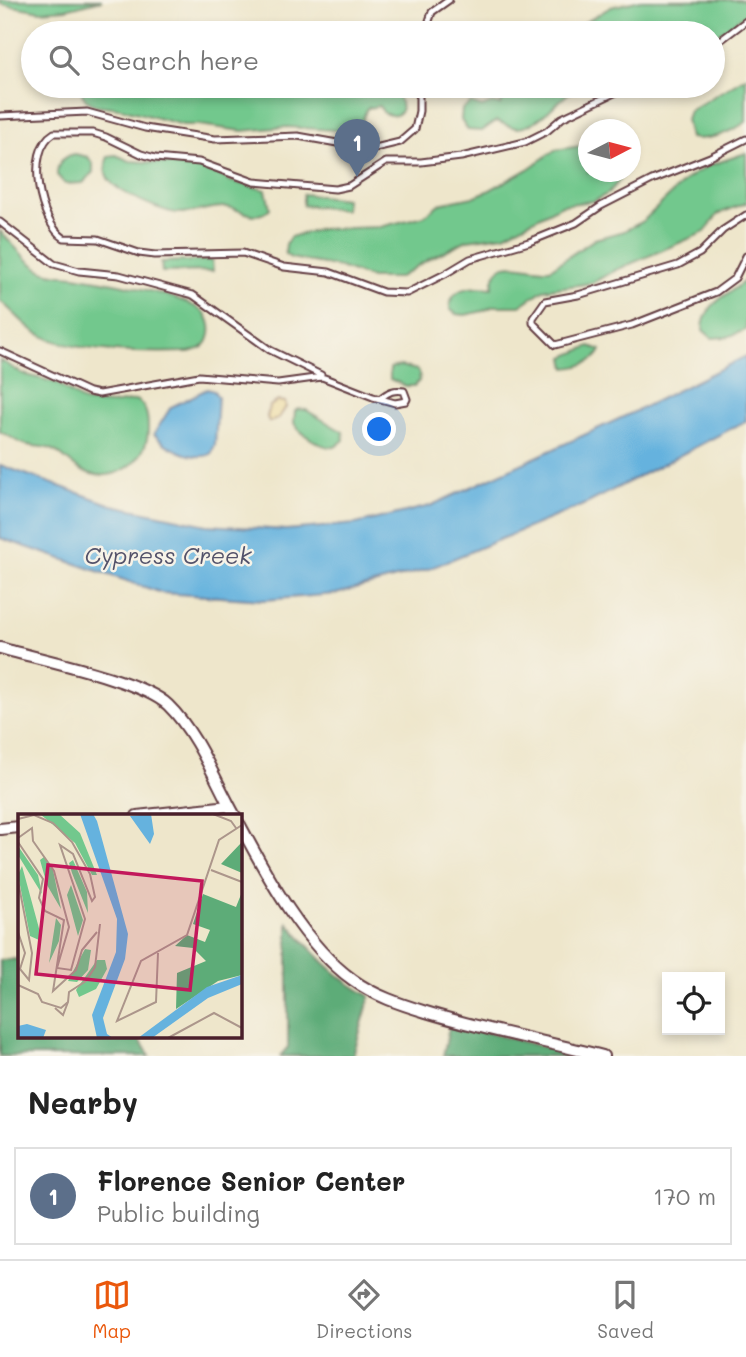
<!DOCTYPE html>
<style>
body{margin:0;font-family:Mali,sans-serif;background:#f2f2f2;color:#222}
.controls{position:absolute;right:21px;bottom:21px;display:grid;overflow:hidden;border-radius:0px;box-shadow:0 4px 10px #0003}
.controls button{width:63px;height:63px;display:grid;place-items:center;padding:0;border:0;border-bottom:2px solid #e0e0e0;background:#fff;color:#222;font:35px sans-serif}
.compass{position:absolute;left:578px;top:119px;width:63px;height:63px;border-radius:50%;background:#fff;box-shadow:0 4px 10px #0003;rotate:84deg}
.you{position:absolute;left:380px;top:430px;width:24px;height:24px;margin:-18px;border:5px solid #fff;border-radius:50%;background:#1a73e8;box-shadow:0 0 0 10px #1a73e833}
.badge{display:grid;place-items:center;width:46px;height:46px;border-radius:50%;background:#ea580c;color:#fff;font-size:23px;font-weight:700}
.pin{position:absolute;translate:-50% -58px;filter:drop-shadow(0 2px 4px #0008)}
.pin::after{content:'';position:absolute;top:37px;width:24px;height:21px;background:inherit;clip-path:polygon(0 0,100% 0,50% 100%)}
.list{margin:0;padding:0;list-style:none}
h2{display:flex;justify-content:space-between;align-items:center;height:91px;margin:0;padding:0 28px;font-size:30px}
h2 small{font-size:23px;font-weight:400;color:#767676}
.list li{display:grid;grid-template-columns:46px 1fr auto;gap:21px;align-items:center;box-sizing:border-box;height:98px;margin:0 14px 14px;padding:0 14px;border:2px solid #e0e0e0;border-radius:0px}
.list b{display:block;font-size:26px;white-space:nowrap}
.list p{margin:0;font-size:23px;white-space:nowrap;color:#767676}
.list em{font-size:23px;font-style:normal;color:#767676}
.icon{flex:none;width:38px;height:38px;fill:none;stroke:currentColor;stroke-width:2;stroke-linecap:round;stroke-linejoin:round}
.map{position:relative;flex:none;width:746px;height:1056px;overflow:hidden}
.search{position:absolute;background:#fff;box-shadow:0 4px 10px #0003;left:21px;right:21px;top:21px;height:77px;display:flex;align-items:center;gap:18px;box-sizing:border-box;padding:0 24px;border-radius:38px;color:#767676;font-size:26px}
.sheet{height:203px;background:#fff}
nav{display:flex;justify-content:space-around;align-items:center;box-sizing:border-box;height:98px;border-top:2px solid #e0e0e0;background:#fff;font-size:19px;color:#767676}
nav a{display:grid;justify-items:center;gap:4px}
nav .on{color:#ea580c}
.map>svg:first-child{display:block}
</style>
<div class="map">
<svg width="746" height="1056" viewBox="0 0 746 1056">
<rect width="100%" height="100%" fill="#f7f3e8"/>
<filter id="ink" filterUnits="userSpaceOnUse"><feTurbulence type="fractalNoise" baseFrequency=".0143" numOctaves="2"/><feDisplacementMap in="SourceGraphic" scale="14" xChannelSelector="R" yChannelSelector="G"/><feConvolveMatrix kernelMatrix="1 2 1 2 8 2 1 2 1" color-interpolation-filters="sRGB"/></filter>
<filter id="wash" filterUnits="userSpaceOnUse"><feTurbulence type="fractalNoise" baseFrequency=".00686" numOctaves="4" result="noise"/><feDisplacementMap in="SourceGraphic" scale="28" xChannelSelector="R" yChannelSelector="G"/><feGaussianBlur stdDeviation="1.57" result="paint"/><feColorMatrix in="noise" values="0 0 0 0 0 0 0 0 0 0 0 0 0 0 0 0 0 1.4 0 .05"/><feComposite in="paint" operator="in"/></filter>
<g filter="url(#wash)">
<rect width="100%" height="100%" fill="#eee6cb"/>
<path fill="#72c88d" stroke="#5e745c" stroke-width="2" d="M0,0h102l-36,9 -25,2 -41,-7z
M641,0h105v14l-33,24v-5h-146l44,-26z
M746,77v45c-16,11 -37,19 -56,16l-4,-19 3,-8z
M82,86h286l11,9 7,-5 7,1c13,12 12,31 -9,22l-5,-7 -12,2 -7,19 -11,4 -62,-4 -45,4 -43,-6h-16l-63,-17 -25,-3 -9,-5 -4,-6z
M509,86h70c-19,10 -40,41 -61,42 -7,0 -15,-5 -22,-7l-14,10 -14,-1 -7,-10 1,-11 9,-6 11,4 10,-4 8,2z
M581,146h7v26h38l-17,21 -15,8 -32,4 -58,30 -37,5 -38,19 -31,19h-27l-32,-11 -48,-9 -6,-4 1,-10 4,-7 31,-8 59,-2 44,-11 15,-12 34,-7 17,-7 38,-21 27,-19z
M746,153v50l-28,11 -13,18 -89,38 -24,13 -49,7 -23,16h-26l-11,5 -18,4 -9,-1 -6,-5c0,-23 24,-23 42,-21 3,-38 35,-17 58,-19l45,-30 29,-8 18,-9 46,-44 20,-12z
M75,154l13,3 5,7v8l-10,11 -18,1 -8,-9c0,-12 6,-19 18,-21z
M116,155l14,6 73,5 27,15 36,9 4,18c-13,15 -28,1 -44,-1 -16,-1 -32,7 -48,6 -15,-1 -59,-20 -68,-32 -6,-7 -5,-17 -2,-25z
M303,194l43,5 -1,11 -42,-5z
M0,231c13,13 31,37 49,42 8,2 18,2 26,3 31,6 107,17 129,37 6,6 8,17 5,25 -3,10 -11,12 -20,14 -40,1 -118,2 -152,-19 -13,-8 -24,-22 -37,-32z
M212,260l1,11 -51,1 -1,-10z
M746,280v50l-19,7 -15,1 -9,-8c0,-27 26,-35 43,-50z
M590,346l11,4c-5,12 -22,17 -35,18l-2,-11z
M0,360l23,14 34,9 27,19 27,2 26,-4c10,8 11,17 11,29 0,33 -34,56 -65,42 -12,-5 -20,-17 -32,-22 -8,-3 -18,-2 -27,-5 -9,-3 -15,-9 -24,-12z
M400,366l17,4 3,4 -1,7 -5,5h-8l-16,-7v-11z
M298,409l8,1 37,22 1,8c-3,2 -6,6 -10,7 -11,2 -35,-14 -40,-24l1,-12z"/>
<path fill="#5dac78" stroke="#546652" stroke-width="2" d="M288,923c24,28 48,56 82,73l-17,60h-73l8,-9z
M19,959v78h119l12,19h-150v-96z
M450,1023l129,33h-136z"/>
<path fill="#eeda9e" stroke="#9c7c64" stroke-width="2" d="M278,401l7,1 1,5 -8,12 -9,3 -2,-5 3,-11z"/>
<path fill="#65b2de" stroke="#586884" stroke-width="2" d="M746,356v65l-158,82 -162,67 -90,24 -72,6 -102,-7 -162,-55v-73l112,40 95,20 79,5 70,-6 74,-18 204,-94z
M207,389l7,2 4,6 -3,48 -4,9c-18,8 -45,-7 -57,-20l17,-27z"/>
</g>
<g filter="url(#ink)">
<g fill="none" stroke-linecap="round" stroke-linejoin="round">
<g stroke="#633d43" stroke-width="9">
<path id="lane" d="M425,33l7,-21 17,-12
M713,46l33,-25
M629,86l-67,32 -15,13 -22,11 -64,15 -40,5h-35l-37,24 -14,3 -81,-7 -55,-20 -44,-4 -14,-4 -35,-17 -13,-4h-39c-30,18 -14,90 10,105l34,1 41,14 16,2 88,-2 41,14 45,5 54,20 24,1 38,-19 25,-15 59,-17 47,-19 25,-17 51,-26 58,-23 36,-18
M0,116l87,-4 58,16 70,11 83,-3 56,10 21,2 25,-6 15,-13 4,-18v-25
M746,215l-23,15 -23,23 -22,12 -100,30 -33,6 -12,17v5l22,22 77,-20 84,-33 19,-14 11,-22
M0,222l54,42 25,7 40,4 74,20 77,55 51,25
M0,351l89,41 10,2 100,-18 79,7 44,-6 51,20 22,6 11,-2 1,-2 -3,-8c-10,-2 -16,1 -23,7"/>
</g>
<g stroke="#633d43" stroke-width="14">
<path id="street" d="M0,648c39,11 142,32 168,57 29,28 48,77 67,111
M137,816l92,-10
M240,825c27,51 65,121 113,155 22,16 47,24 73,32 58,18 118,29 177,44
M0,829l19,-2"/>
</g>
<use href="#lane" stroke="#fff" stroke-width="5"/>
<use href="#street" stroke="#fff" stroke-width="10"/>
</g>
</g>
<g text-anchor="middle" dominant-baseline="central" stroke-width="5" stroke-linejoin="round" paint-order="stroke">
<g font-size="23" font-style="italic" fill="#53526a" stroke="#f7f3e8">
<text x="168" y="555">Cypress Creek</text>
</g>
</g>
<g transform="translate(18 814)">
<rect width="224" height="224" fill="#eee6cb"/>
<path d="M22,0h19l21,19 17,42h-5l-17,-32zM0,32l20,29 4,19 -24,-39zM26,43l9,13 8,39 -14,-24 -7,-25zM55,46l14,32 1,21 -16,-40 -3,-10zM4,52l18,66 -1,8 -9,-4 -12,-61zM53,71l12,35 -5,16 -11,-41zM38,104l5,7 -2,16 -10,22zM67,135l6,1 -3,20 -11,12 -9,-1zM79,146h8l2,9 -11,20 -17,8 -3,-7z" fill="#72c88d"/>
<path d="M224,28v31l-21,-9zM224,78v83l-24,6 -42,28 1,-36 29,-12 -13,-13 -18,-2 12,-11 18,7 5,-12 -17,-6 10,-30 33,13z" fill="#5dac78"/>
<path d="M62,0h13l4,7 31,113 -3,25 -22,59 4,16 6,4h-16l-5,-23 24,-63 1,-33zM133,0l3,20 -4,10 -20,-28zM224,161v9l-34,14 -56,40h-14l69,-51zM9,210l19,6 -3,8 -24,-1 -1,-11z" fill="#65b2de"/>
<path fill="none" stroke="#ac968b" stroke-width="2" d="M195,0l18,7 5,7M0,5l16,-4 19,8 19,19 18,32 5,23 -3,4 -19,-47 -13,-9 25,74 -14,51 -14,-2 12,-41 -15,-56 -21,-30 -1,-13 -14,10M0,28l25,37 -4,19 6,13 19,9 -11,71 23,-21 6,-20 15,-18M193,56l31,12M0,67l14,72 -3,27 -9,-11 5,-16 -7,-21M140,139l-2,49 -39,19 24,-60 46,-26 32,-95 23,-15M0,171l20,9 4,8 19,6 7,-6 1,-10 17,-11 9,-14 5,-43M37,194l8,7 5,-13M150,224l46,-25 28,15"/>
<path fill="#c2185b" fill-opacity="0.15" stroke="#c2185b" stroke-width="3.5" d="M30,51l154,16 -12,109 -154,-16z"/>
<rect width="224" height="224" fill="none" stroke="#4a1f2b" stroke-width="3.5"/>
</g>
</svg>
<div class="controls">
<button><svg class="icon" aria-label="locate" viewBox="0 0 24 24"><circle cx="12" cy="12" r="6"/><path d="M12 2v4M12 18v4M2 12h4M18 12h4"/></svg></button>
</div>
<svg class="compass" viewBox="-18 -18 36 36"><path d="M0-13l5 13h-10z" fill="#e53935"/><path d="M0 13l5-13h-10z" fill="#767676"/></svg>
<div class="you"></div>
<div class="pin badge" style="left:357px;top:177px;background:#5c6f8a">1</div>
<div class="search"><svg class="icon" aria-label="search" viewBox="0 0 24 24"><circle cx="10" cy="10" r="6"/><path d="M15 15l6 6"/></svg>Search here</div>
</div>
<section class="sheet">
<h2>Nearby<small></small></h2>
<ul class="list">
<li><span class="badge" style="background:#5c6f8a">1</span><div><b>Florence Senior Center</b><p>Public building</p></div><em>170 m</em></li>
</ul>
</section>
<nav>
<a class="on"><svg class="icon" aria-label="map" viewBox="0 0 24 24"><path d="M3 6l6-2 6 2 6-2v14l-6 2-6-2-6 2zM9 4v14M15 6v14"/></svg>Map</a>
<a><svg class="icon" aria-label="directions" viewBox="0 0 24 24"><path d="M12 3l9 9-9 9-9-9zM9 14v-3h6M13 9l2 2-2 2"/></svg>Directions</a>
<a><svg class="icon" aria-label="saved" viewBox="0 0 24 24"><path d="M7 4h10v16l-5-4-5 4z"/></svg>Saved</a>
</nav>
